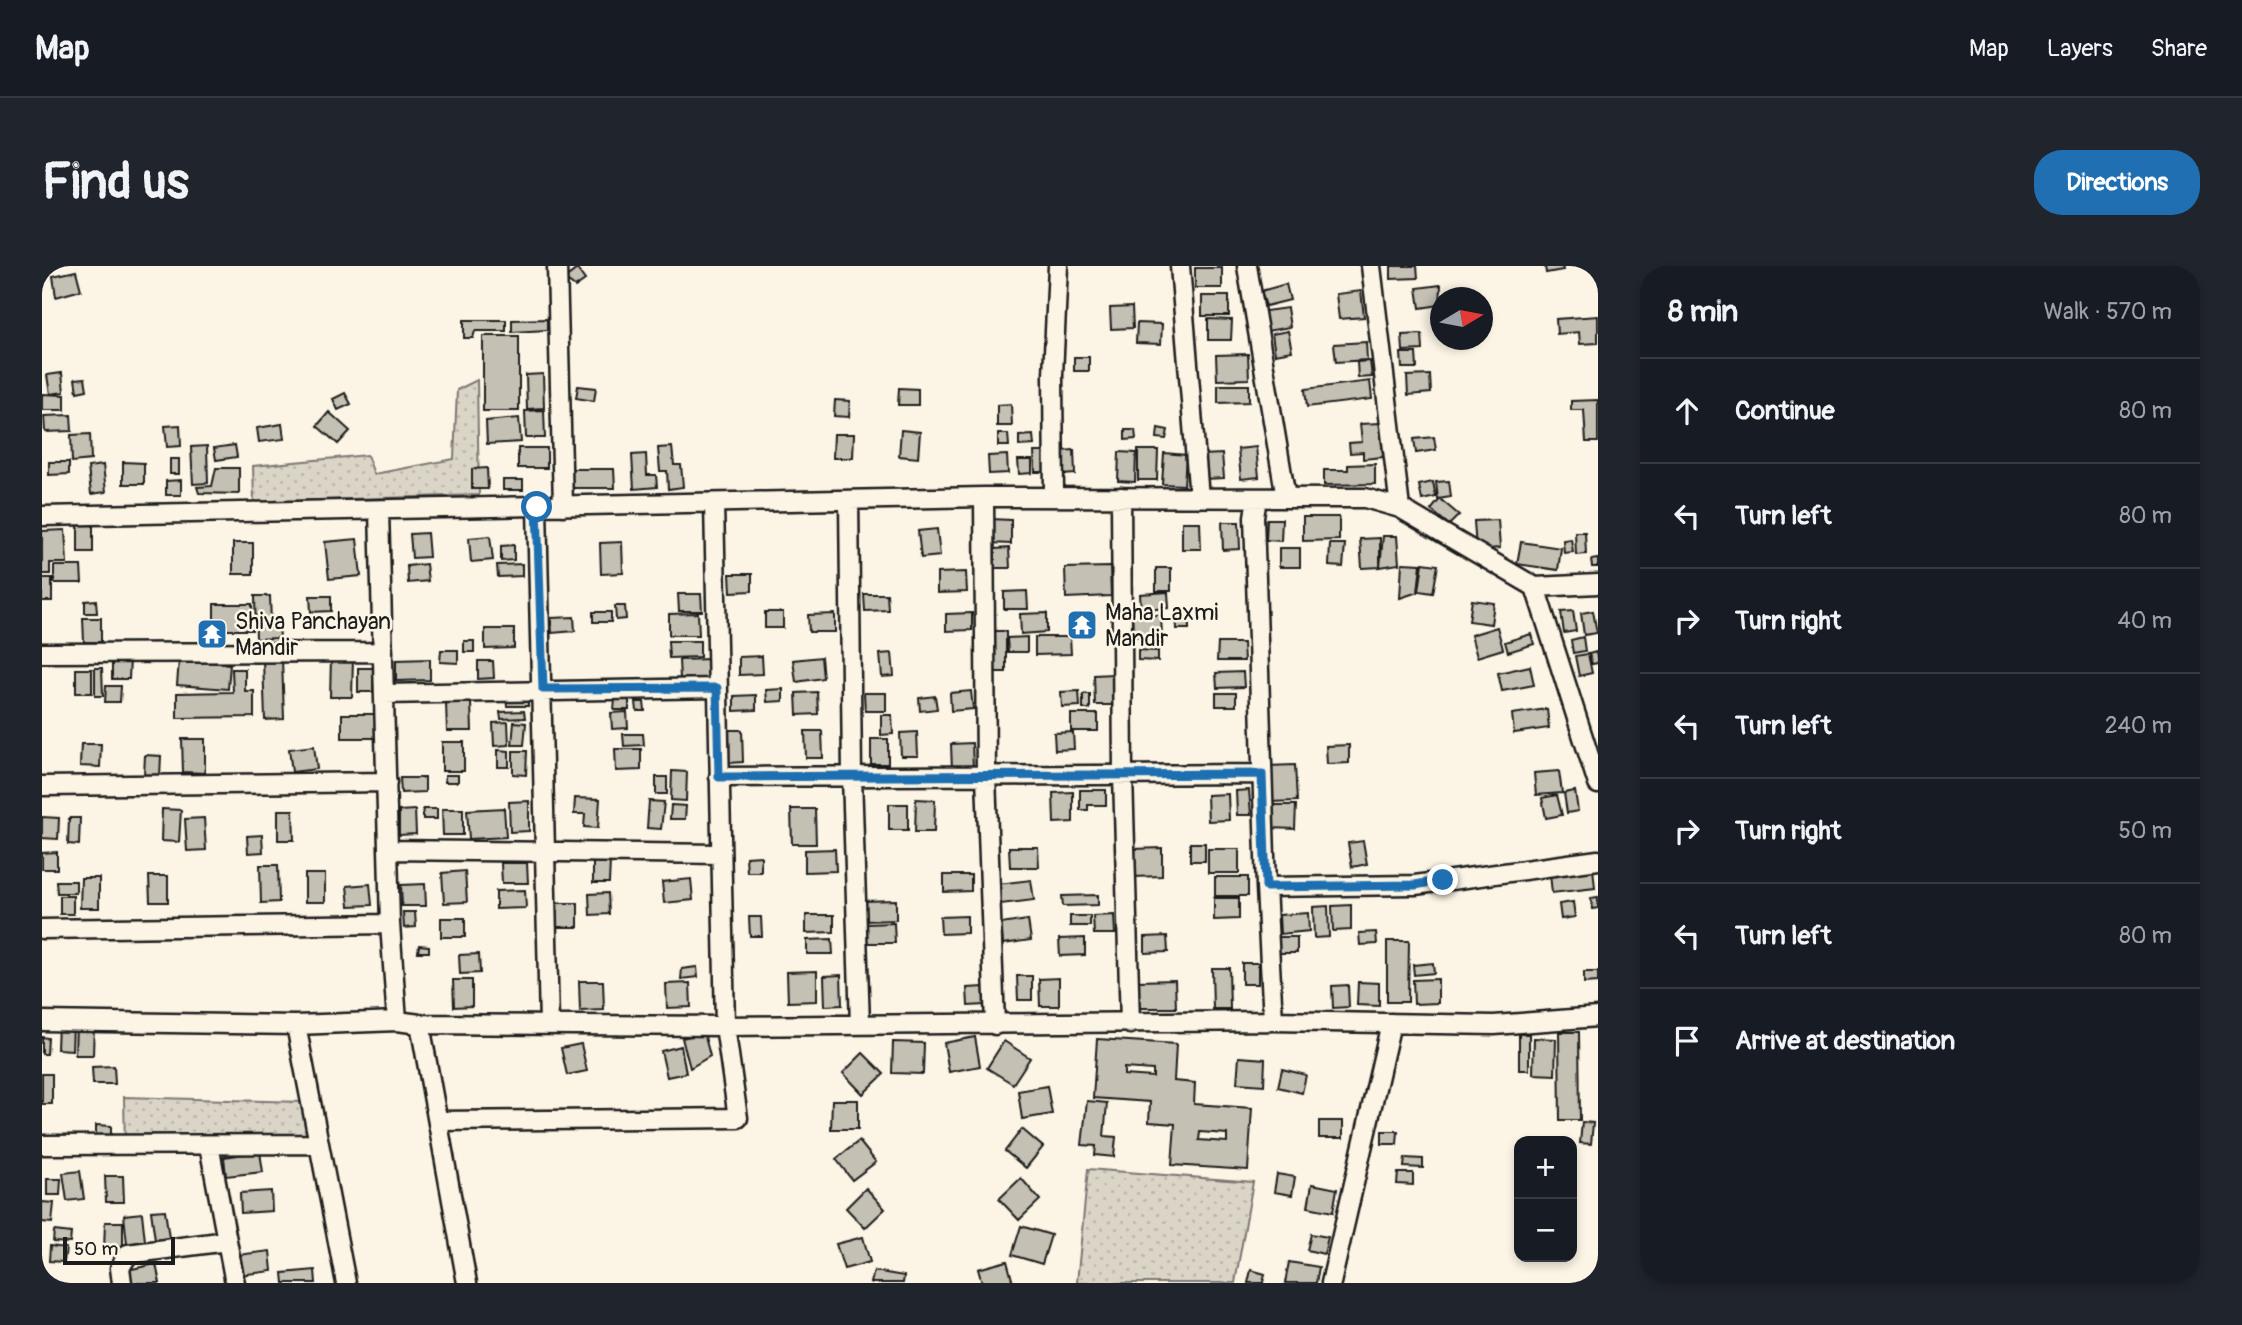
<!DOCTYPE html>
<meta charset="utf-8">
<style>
body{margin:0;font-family:Pangolin,sans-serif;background:#20242c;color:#f1f3f6}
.controls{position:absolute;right:21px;bottom:21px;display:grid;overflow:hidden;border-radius:14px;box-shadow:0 4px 10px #0003}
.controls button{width:63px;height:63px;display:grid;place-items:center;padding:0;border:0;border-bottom:2px solid #363941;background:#171b24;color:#f1f3f6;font:35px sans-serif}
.compass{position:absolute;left:1388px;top:21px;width:63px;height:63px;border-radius:50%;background:#171b24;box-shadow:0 4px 10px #0003;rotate:80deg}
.scale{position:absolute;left:21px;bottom:18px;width:112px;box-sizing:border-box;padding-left:7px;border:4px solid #1c1c1c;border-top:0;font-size:19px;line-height:24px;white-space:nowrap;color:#1c1c1c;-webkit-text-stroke:5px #fcf5e5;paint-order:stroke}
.stop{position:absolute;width:21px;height:21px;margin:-16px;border:5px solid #1f6fb2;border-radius:50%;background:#fff}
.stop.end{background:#1f6fb2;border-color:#fff;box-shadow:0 2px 7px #0008}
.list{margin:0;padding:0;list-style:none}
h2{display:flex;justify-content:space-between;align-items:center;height:91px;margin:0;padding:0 28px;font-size:30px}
h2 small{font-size:23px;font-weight:400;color:#9ea1a6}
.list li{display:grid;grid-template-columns:46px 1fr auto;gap:21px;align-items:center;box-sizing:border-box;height:105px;padding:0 28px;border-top:2px solid #363941}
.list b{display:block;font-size:26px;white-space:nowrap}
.list em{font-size:23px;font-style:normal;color:#9ea1a6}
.icon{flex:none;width:38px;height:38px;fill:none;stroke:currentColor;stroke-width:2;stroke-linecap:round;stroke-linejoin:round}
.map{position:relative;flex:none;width:1556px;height:1017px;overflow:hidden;border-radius:28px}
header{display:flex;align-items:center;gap:42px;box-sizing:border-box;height:98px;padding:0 35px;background:#171b24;border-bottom:2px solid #363941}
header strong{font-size:33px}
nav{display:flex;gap:38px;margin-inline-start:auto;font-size:24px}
.intro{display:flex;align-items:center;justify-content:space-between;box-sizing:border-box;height:168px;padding:0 42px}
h1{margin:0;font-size:49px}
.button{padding:18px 32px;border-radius:28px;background:#1f6fb2;color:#fff;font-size:24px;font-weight:700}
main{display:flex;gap:42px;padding:0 42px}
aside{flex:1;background:#171b24;border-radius:28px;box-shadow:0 4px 10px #0003}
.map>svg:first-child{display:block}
</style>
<header>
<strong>Map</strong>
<nav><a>Map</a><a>Layers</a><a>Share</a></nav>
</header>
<div class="intro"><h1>Find us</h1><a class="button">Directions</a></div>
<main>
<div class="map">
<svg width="1556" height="1017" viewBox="0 0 1556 1017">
<defs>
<pattern id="grass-dots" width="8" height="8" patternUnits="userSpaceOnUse" patternTransform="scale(1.75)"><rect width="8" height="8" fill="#dbd5c8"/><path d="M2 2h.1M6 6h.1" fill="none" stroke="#bbb6ab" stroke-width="1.8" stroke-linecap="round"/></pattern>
</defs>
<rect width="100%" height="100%" fill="#fcf5e5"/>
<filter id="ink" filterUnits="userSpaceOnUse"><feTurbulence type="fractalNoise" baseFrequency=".0143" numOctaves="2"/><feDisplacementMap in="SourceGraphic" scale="14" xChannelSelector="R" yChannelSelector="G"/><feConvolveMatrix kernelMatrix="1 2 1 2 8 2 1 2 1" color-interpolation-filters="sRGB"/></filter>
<g filter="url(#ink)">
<path fill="url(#grass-dots)" stroke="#7c7872" stroke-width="2" d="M435,114l2,115 -225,7 -1,-36 114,-11 7,19 80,-15 3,-69z
M82,831l179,5 7,36 -185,11z
M1046,903l165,13 -18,101h-158z"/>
<path fill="#c4c0b3" stroke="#1c1c1c" stroke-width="2" fill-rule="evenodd" d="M1349,0h26l1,12 -27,1z
M1503,0h17l1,4 -17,3z
M1153,2h27v20h-27z
M535,3l8,11 -10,7 -11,-8z
M34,5l5,19 -25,7 -3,-21z
M1244,18l4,16 -24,6 -5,-15z
M1399,19l-1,20 -20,3 -3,-20z
M1319,25l3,26 -25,2 -3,-25z
M1160,30h27v20h-27z
M1090,41l1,21 -22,1 -1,-21z
M1245,42l3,19 -29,5 -3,-20z
M1556,50v27l-18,1 -1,-12 -22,2 -1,-15z
M505,53v11l-35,2v-12z
M1166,53l24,1 -1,20h-23z
M422,54h42v11h-31l-2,7h-9z
M1095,57l25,1 -1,20 -25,-1z
M1246,65l4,20 -17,3 -3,-20z
M1380,68l1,16 -20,1 -1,-16z
M441,70h36v75h-36z
M1324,76l1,18 -31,2 -2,-18z
M1359,87h15l1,15h-15z
M1206,88l1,25 -32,1 -1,-25z
M1032,91h15v14h-15z
M1328,95l2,16 -14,1 -1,-16z
M20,107l2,19 -14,2 -3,-19z
M501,108l1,34 -17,1 -1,-34z
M1388,109l1,18 -23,2 -1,-19z
M43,112l2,12 -10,2 -2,-13z
M1328,115l2,18 -65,8 -2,-18z
M1176,119h31v17l-31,1z
M536,120l18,2 -2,13 -18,-3z
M857,122l19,1v16h-20z
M303,127l6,11 -13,6 -5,-11z
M0,128l23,1v15h-23z
M793,134l15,1 -1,16 -15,-1z
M1556,134v42h-12l-2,-32h-13v-9z
M969,138l1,22h-15v-21z
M502,144l1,28h-19l-1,-27z
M287,146l21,19 -12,13 -21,-18z
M29,149l1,16 -27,1 -1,-16z
M477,152l2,24 -34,2 -1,-23z
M1338,157l3,34 -20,2v-7l-13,1 -1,-10 13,-1 -2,-18z
M240,158l2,15 -25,3 -2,-14z
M138,159l1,21 -14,1 -2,-21z
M1116,162l10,2 -2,9 -9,-1z
M859,164l19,2 -2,26 -19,-2z
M1083,164h10l1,9 -11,1z
M48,168l1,26 -19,2 -1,-27z
M792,168h20l-1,24h-20z
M956,168h10l1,12h-11z
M991,169l1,10 -15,1v-10z
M1392,171l2,13 -20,3 -2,-14z
M193,179l2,12 -21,3 -2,-12z
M165,180l1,37 -15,1 -2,-37z
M630,181l2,18h7l2,22 -15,2 -1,-18h-7l-2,-23z
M1214,181l3,30 -18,2 -3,-30z
M476,182h29v20h-29z
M1032,184l1,24 -13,1 -2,-24z
M1096,184h20l-1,30h-19z
M992,186h14l1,20h-14z
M1077,186l17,1 -1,29 -17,-1z
M1122,187l22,2 -2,30 -22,-1z
M604,188l1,21h9l1,12 -23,2 -2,-34z
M1180,188l2,24 -20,1 -2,-24z
M965,189l1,18 -19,1 -1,-18z
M128,193h9v15h-9z
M976,194h14v13l-13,1z
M7,196h20v12l-20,1z
M81,196l21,1v21h-21z
M1333,198v20l-51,1v-15h24v-5z
M61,199l3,27 -15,2 -3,-27z
M174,202h23v26l-40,-1 -2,-6 15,-1z
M445,202l1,21h-16v-20z
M528,203h44l1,19h-45z
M139,214v15h-15v-14z
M461,214h20v10h-20z
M1407,215l2,16 -13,2 -2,-17z
M1391,216l3,15 -14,3 -3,-15z
M1398,233l19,16 -10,10 -18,-15z
M1261,251h36v23l-36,1z
M948,253l21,1v24l-21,-1z
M1225,253h15l-1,22 -15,-1z
M1456,254l2,28 -24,2 -2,-29z
M1140,256h18l1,27h-19z
M1180,256h17l1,27 -17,1z
M36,257h15v29h-15z
M895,263l3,27 -19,2 -3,-27z
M23,264l2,33h-17v11h-8v-43z
M1533,266h10l1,22 -10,1z
M385,267l2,24 -17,1 -2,-24z
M448,270l3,24 -22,2 -2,-24z
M1341,270h14l2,28 -19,3z
M1338,272v29l-18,1 -2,-29z
M315,273l4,37 -32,3 -4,-37z
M1529,273l2,13 -9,1 -1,-13z
M580,276l1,31 -22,1 -1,-31z
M1479,276l40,6 -3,22 -41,-6z
M191,277h20v31h-20z
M1288,278h15l-2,23 -14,-1z
M472,279v15l-13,1v-15z
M967,282l1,20h-15v-19z
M1237,282h21v19h-21z
M1556,293v8h-6l-1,-7z
M1360,297l19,1 -3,28 -18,6z
M1381,297l15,2 -5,28 -14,-2z
M384,298l2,17 -20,2 -1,-17z
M480,298v12l-24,1 -1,-12z
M12,300h27l1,17h-28z
M1068,301l1,29 -45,2 -1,-30z
M1114,302h15v23h-15z
M924,306l1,20 -30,1v-20z
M688,308h22v17l-21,1z
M0,312h10v23h-10z
M985,325l1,18h-24v-17z
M1126,326l1,16 -28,2 -1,-16z
M636,328h23l1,17h-23z
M822,328h23l1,16 -23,1z
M213,330h15l1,28h8l1,14 -24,1z
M268,330h21v15l-20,1z
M54,334l1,13h-12v-12z
M1430,334l22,3 -3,21 -22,-3z
M172,338h38v26h-38z
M573,340h10l1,13 -10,1z
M1531,345l3,20 -12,2 -3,-21z
M1551,345l4,22 -13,2 -3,-22z
M551,346h18v10h-18z
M723,346h18v16h-18z
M1134,346h13v17h-12z
M656,347l1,22h-30v-21z
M930,347v17l-26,1v-17z
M1005,347v19l-26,2 -1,-20z
M793,348v18h-26l-1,-17z
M1090,349h29l1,21 -29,1z
M532,351l1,14 -23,2 -1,-15z
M41,352h18v24h-17z
M1455,361l6,22 -26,8 -6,-22z
M443,363h29v19l-29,1z
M953,365h11v41h-12z
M1489,368l3,10 -26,8 -3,-10z
M985,371v15h-19l-1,-14z
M993,371h35l1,17 -36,1z
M1541,371l2,14 -12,2 -2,-13z
M422,375h10v11h-10z
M626,375h32v16l-31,1z
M1176,377h25l1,18h-27z
M399,384h17v13l-18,-1z
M1096,384l20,1v10l-20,-1z
M1554,386l2,11 -6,1 -3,-10z
M850,387l2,23 -12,1 -2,-23z
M1546,388l4,19 -13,3 -4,-20z
M720,390l1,18 -24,1v-18z
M779,391l2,21 -27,4 -3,-22z
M70,392l18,1 -1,20h-17z
M240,392l2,61 -19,1 -2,-61z
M289,392h22l-1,39h-22z
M388,393v21l-34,1v-21z
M668,393v19l-30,1 -1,-19z
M137,394l51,4 -2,25 -51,-4z
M436,395h15l1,17 -16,1z
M1488,400l4,19 -32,6 -4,-18z
M53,402h7l1,28h-8z
M316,402h15v24h-15z
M34,403h16v24h-16z
M190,403h13v22h9v26l-77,1v-25l56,-1z
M1201,406l1,15 -27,1 -1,-15z
M1071,408l1,31h-19l-1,-30z
M64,420h15l-1,16h-15z
M741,423v12l-16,1 -1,-12z
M929,425l2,18 -22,2 -1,-18z
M1037,425l1,15 -18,1 -1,-15z
M775,426l1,22 -21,1 -1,-22z
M822,427h22v18h-21z
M1174,427h20v13h-20z
M1041,428h7v15h-7z
M714,429v15l-22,1v-15z
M893,430l2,13 -17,2 -1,-13z
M464,433h22v7h-21z
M573,433l14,1v10h-15z
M429,436l1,29h-25l-1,-28z
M594,436h8l1,9h-8z
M1505,443l2,19 -35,5 -2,-19z
M482,445l1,7 -24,1 -1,-7z
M585,446l1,16 -16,1 -1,-16z
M300,448h34l1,24h-35z
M1029,448h27v17h-27z
M839,449h11l1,19 -12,1z
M466,456l1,23 -15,1 -1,-23z
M472,456l12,1 -2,22h-12z
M685,464h15l1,32 -15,1z
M763,465h17l1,27h-17z
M875,466l1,24h-17l-1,-23z
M1031,466l1,17 -19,1 -1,-17z
M581,468h20l1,11 -20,1z
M140,473h23v34l-22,-1z
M829,473h17v25h-17z
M400,476h22v29h-22z
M930,477l1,26 -21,1 -1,-26z
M39,478h20l-1,23 -20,-1z
M1307,479v18l-22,1 -1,-18z
M272,480l3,23 -25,3 -3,-23z
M573,483h26v21l-25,1z
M456,484l11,1v16h-11z
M471,485h14l-1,24 -13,-1z
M103,489l16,1 -1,20h-16z
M1253,499l2,36 -28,1 -2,-36z
M630,505l15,1 -1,29 -15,-1z
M1517,505l3,22 -26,2 -2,-22z
M403,509h13v7h-13z
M614,511h11v17h-11z
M358,512h25v14l-24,1z
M1038,524h26v15h-18v5h-8z
M1207,524l2,25h-14l-1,-24z
M1533,525l3,20 -11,2 -3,-20z
M1031,526v30l-19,1 -1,-30z
M1186,528l1,26 -21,1 -1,-26z
M1515,529l5,20 -16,3 -4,-20z
M533,532l25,1 -2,29 -14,-1 1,-13h-11z
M874,533l19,1 -1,32h-19z
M487,535v30l-19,1 -1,-30z
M607,535l15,1 -3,27 -14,-1z
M847,538h19v26h-19z
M629,539l15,1 -1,13h-15z
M1229,539h25l-1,24 -25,-1z
M462,542l2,29 -37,2 -2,-29z
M120,543l19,1 -2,32 -18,-1z
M381,543h14v10h-14z
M400,543h21v26h-20z
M749,543h24l1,35h-24z
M236,544h15l1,30h-16z
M373,544l1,24 -17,1v-24z
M0,551l17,1 -1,21 -16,-1z
M27,552h11l-1,27 -11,-1z
M162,552l2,32 -19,1 -2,-32z
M220,569l1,17 -15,1 -1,-17z
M1321,575l4,23 -15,3 -4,-24z
M1148,577h15v18h-15z
M967,581h29l1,20h-29z
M1120,582v28l-30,1 1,-28z
M793,583l1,22 -31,1v-22z
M1166,583h31v24h-31z
M15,586v17h-15v-16z
M719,590v16h-14l-1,-15z
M551,595h17l-1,22h-16z
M459,597h26l1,20h-26z
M218,599h18l1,37 -18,1z
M1551,602l2,20 -43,5 -2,-19z
M423,605l2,31 -23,1 -2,-30z
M263,608h20v28h-20z
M902,609h27v16l-27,1z
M107,610h19v26h-18z
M1173,611h33v19h-33z
M39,612h18v30h-19z
M649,613l2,21 -29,3 -2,-21z
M989,614l3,20 -33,4 -3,-20z
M14,615h20v12h-19z
M328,618l2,21 -23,1 -2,-20z
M383,618l1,22h-24l-1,-21z
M483,624l1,18 -30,1v-18z
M566,627l1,21 -19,1 -1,-21z
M1056,629v10l-35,1 -1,-10z
M18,630h13v18h-13z
M1556,631v11l-5,1 -2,-11z
M1172,632h25v21l-25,1z
M854,634v20l-32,1v-20z
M1531,636l2,15 -14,2 -2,-15z
M510,637h26v24h-26z
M1309,639v25l-18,1 -1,-25z
M1286,640l1,31 -15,1 -1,-31z
M361,646h12l1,15 -12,1z
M1266,647l1,18 -29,3 -1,-19z
M764,649h28v17l-28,1z
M1072,649l1,19h-21l-1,-18z
M925,650v17l-26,1 -1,-17z
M1028,650h20v10h-20z
M707,651h12l1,19h-12z
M399,652h24v19h-24z
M986,654l3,20 -28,4 -2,-20z
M852,657l1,20h-28l-1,-19z
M1334,666l1,12 -17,1 -1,-12z
M1125,670l1,16 -23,1v-16z
M1232,671h23v16h-23z
M1043,672v17l-25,1 -1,-17z
M790,673l1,15h-26v-14z
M1345,675h22l-1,61h-21z
M377,679l10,1v6h-11z
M437,688l1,19 -20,1 -1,-19z
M1200,697h16v21h-16z
M1391,697l1,10 -20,2 -1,-10z
M655,701l1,10 -17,2 1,-10z
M1170,702h17l1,41h-17z
M775,705v30l-29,1 -1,-30z
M1542,706h14v10l-14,1z
M799,709l1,30 -17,1 -1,-30z
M975,710h15v24h-14z
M1017,712v28h-19l-1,-27z
M1396,713v24l-24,1 -1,-24z
M411,714h19v26l-18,1z
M1133,714l1,28h-38v-27z
M537,715h24l1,29 -24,1z
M1316,716l21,1v23l-22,-1z
M648,717l1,24 -24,1 -1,-24z
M1306,719l1,22 -16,1 -1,-22z
M942,721l1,18 -17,1 -1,-18z
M16,757l15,1 -1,26 -15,-1z
M34,758h18l-1,31h-18z
M1517,766h20l1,88h-20z
M662,767l6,23 -20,12 -8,-30z
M1477,768h10v36h-10z
M0,771l6,1 -1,16h-5z
M933,771l5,29 -31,6 -5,-29z
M1492,772l22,1 -1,36 -22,-1z
M1055,773l79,5 -2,37 21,2 -1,21 58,4 -4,62 -76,-5 3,-41 -26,-2 1,-20 -57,-4zM1082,802l29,2v7l-29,-2zM1158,866l27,2v8l-28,-2z
M962,775l26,17 -17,26 -26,-16z
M851,776l31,1 -1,31 -31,-1z
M539,778l6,27 -20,4 -6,-27z
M639,780l5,27 -19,4 -6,-26z
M821,787l21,21 -21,20 -20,-21z
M1197,791l26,2 -1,26 -27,-2z
M72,800l1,18h-22l-1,-17z
M1240,803l24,6 -4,18 -24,-6z
M0,808h10v30h-10z
M1005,820l5,28 -30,5 -4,-28z
M790,834h26v29h-27z
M1045,835l20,2 -3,33 12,1 -2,20 -19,-2 1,-9 -14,-1z
M1277,855h24v17h-24z
M1540,856l11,1 -2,21 -11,-1z
M54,859l15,1v12h-15z
M980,863l21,18 -17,21 -21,-17z
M1340,865h16l-1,13h-15z
M817,875l17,21 -24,18 -16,-21z
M218,886l3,20 -37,4 -2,-19z
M1363,892l18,1v9l-19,-1z
M38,905l4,28 -17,2 -4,-28z
M1356,907h15v12l-16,-1z
M1235,908l18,3 -3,18 -18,-3z
M63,910h18l1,26h-18z
M979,912l19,22 -21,20 -20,-21z
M5,913h14l-1,16h-13z
M1270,918l25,5 -4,23 -25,-5z
M824,922l19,21 -20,19 -19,-20z
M229,925l1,20 -31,2 -1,-20z
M0,936l12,1 -2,20 -10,-1z
M123,944l4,28 -14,2 -4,-29z
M100,947l3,28 -18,3 -3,-29z
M63,956h18v28h-19z
M979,960l30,9 -9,29 -30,-9z
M12,965l17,2 -1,10 -17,-1z
M1269,968l17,3 -4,17 -17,-4z
M821,971l7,25 -26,7 -8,-25z
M8,980l16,2 -2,14 -15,-1z
M228,985l2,20 -33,4 -2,-20z
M965,995l6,22h-31l-4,-14z
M1247,996l30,5 -3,16h-31z
M114,998l4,19h-30l-3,-13z
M273,1004l1,13h-32l-1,-10z
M1209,1004l14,4 -2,9h-15z
M832,1005l30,5 -1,7h-32z"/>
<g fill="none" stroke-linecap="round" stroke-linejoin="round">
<g stroke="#1c1c1c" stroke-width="23">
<path id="minor" d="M515,0l6,240
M1138,0l19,232
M1205,0l39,232
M1329,0l29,242
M942,231l2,279 9,249
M1012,231l-1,-122 5,-109
M1079,231l2,278 7,249
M1215,232l-3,19 12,370 7,134
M807,234l3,276 8,249
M495,241l12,517
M337,244l11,414 7,97 23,3 47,259
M0,250l942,-19 381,1 35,10 135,79 63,197
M1493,321l63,-3
M0,387l341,-1
M342,428l333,-6
M677,511l543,-3
M0,520l345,-4
M346,584l333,4
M1224,621l149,-2 183,-25
M0,663l348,-5
M0,755l254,4
M378,758l305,2 548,-5 221,4 104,-8
M396,855l300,-3 -13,-92 -11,-523
M0,879l277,-1
M167,879l26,138
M80,1017l-2,-15 8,-14 99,-13
M304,1017l-50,-258 101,-4
M1289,1017l60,-260"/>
</g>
<use href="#minor" stroke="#fcf5e5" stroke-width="18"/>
</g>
</g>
<g fill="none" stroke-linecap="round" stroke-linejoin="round" filter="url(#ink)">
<path stroke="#1f6fb2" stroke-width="9" d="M495,241l6,182 174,-1 2,89 543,-3 4,113 149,-2 28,-5"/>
</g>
<defs>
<g id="temple-square" transform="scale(1.575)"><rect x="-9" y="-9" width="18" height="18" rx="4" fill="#1f6fb2" stroke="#fcf5e5"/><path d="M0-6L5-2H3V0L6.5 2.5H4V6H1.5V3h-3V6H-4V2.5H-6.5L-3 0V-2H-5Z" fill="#fff"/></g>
</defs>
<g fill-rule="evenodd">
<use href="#temple-square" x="1040" y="359"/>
<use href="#temple-square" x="170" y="368"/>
</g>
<g text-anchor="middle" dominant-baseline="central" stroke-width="5" stroke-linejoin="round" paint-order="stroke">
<g font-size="23" fill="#1c1c1c" stroke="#fcf5e5" text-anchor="start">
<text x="1063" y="346">Maha Laxmi<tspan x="1063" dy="26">Mandir</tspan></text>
<text x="193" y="355">Shiva Panchayan<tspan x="193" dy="26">Mandir</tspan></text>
</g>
</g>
</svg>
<div class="controls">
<button>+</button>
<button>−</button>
</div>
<svg class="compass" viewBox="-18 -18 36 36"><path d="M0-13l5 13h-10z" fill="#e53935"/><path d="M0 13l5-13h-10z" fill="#9ea1a6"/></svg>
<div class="scale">50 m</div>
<div class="stop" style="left:495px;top:241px"></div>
<div class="stop end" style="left:1401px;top:614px"></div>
</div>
<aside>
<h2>8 min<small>Walk · 570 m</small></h2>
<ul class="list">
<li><svg class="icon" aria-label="ahead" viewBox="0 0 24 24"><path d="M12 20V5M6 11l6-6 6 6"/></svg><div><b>Continue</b></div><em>80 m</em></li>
<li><svg class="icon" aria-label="left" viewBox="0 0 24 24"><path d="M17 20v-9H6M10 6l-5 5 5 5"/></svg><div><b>Turn left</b></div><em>80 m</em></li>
<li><svg class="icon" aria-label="right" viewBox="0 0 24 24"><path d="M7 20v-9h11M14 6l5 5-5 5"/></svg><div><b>Turn right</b></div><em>40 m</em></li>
<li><svg class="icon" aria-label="left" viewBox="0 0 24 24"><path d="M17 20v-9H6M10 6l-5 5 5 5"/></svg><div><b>Turn left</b></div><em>240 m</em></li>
<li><svg class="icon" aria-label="right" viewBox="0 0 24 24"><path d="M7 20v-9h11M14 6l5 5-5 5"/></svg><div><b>Turn right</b></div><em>50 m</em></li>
<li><svg class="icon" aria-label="left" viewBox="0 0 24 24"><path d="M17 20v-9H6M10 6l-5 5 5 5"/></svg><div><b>Turn left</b></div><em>80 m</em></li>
<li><svg class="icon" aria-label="arrive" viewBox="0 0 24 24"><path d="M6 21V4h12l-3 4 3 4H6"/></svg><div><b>Arrive at destination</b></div></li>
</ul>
</aside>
</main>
